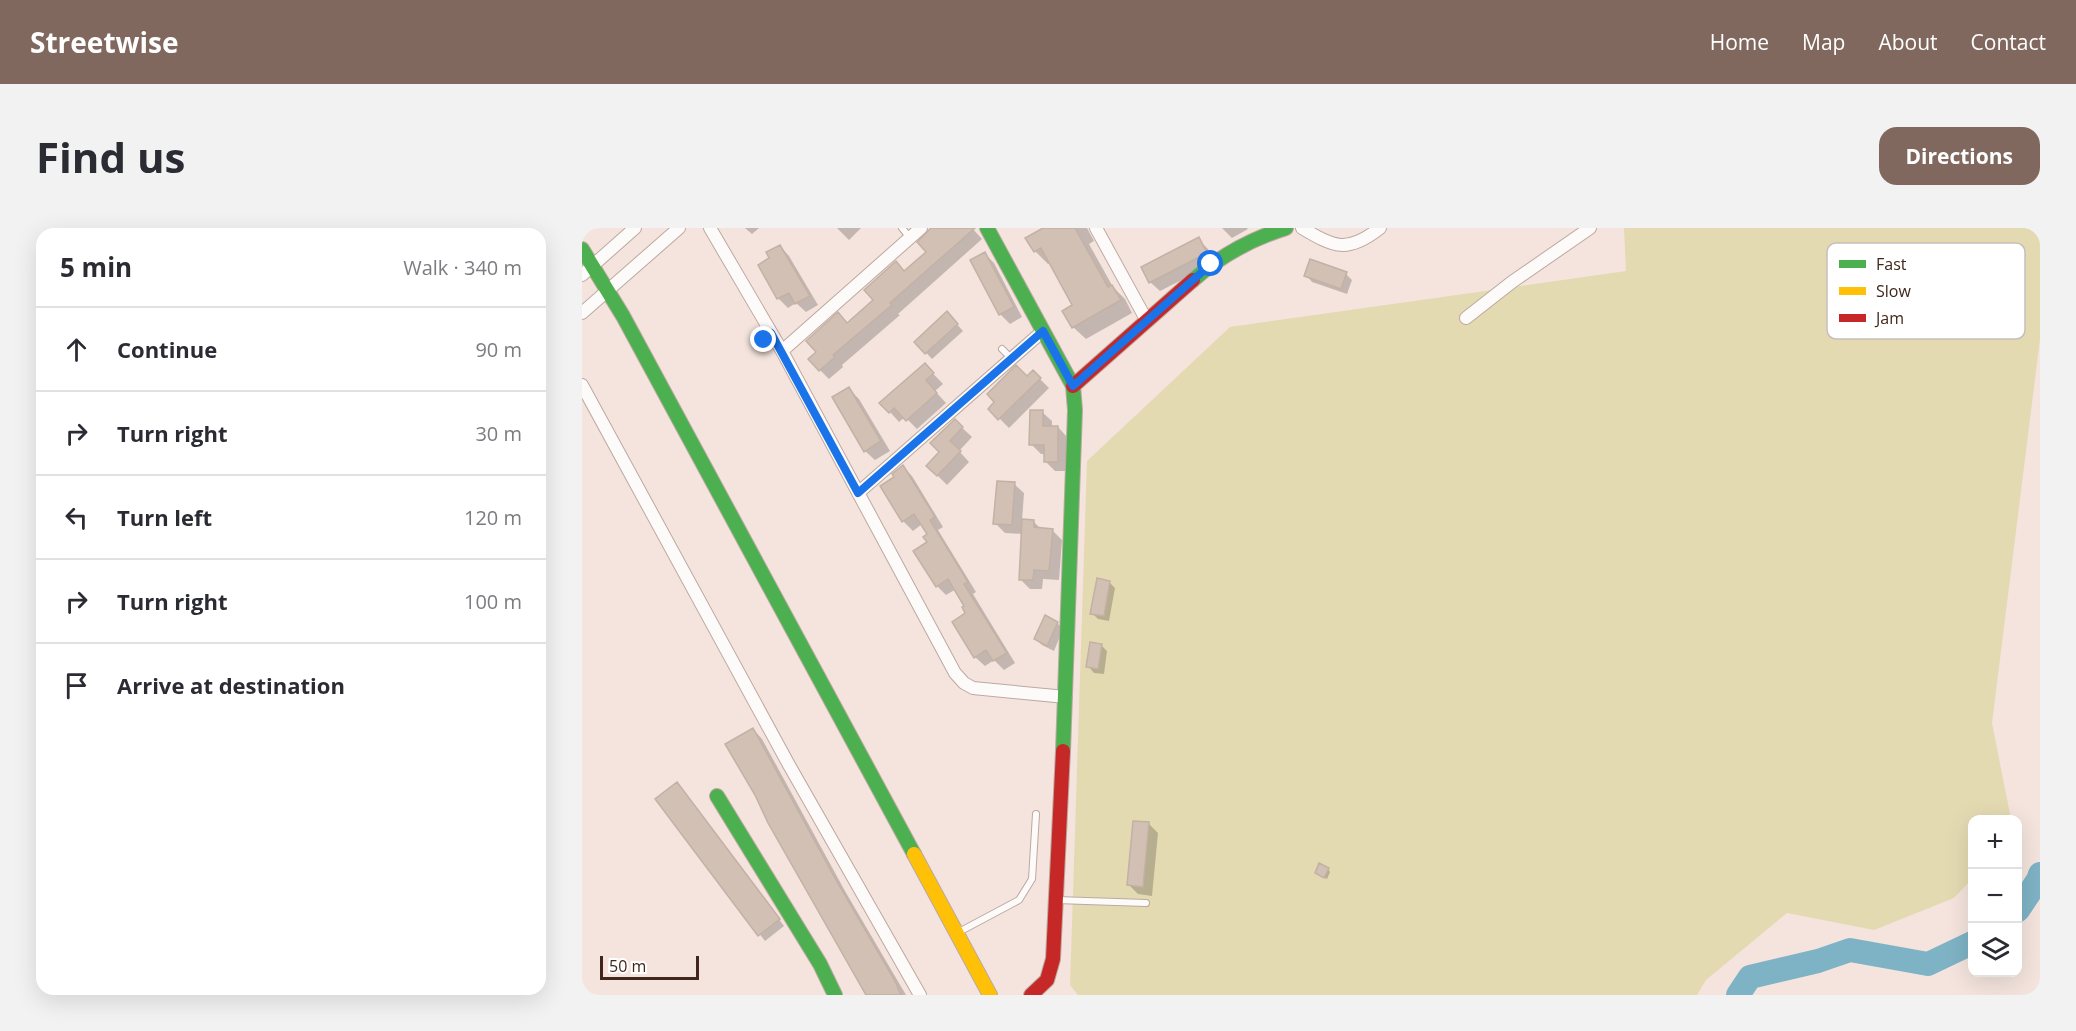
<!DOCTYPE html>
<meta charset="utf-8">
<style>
body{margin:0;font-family:"Open Sans",sans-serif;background:#f2f2f3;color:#2b2b33}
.controls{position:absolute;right:18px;bottom:18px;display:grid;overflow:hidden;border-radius:12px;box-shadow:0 6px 24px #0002}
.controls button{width:54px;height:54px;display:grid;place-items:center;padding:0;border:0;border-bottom:2px solid #e1e1e2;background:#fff;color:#2b2b33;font:30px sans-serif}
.scale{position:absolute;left:18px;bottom:15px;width:99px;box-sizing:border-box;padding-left:6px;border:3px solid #41261b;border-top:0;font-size:16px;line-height:21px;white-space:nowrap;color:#41261b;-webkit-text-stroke:4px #fff;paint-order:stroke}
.stop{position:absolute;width:18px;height:18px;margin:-14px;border:4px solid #1a73e8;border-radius:50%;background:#fff}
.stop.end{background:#1a73e8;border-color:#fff;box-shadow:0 2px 6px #0008}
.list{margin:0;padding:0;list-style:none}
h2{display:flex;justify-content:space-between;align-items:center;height:78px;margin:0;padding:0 24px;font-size:26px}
h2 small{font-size:20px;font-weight:400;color:#7c7c81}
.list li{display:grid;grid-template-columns:39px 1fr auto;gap:18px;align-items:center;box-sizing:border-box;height:84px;padding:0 24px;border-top:2px solid #e1e1e2}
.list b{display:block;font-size:22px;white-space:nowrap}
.list em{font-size:20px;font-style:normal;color:#7c7c81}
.icon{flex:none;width:33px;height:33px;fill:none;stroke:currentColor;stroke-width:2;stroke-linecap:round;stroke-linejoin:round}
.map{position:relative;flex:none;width:1458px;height:767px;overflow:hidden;border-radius:18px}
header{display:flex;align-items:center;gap:36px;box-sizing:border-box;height:84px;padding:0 30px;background:#80685f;color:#fff}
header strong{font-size:28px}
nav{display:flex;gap:33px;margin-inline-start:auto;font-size:21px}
.intro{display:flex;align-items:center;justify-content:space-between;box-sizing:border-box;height:144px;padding:0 36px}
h1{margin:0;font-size:42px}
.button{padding:15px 27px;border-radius:18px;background:#80685f;color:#fff;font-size:21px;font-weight:700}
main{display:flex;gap:36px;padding:0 36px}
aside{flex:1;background:#fff;border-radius:18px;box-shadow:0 6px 24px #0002}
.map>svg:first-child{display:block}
</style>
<header>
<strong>Streetwise</strong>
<nav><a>Home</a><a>Map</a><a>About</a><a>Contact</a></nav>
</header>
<div class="intro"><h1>Find us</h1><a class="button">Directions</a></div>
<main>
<aside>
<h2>5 min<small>Walk · 340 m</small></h2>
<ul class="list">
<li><svg class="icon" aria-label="ahead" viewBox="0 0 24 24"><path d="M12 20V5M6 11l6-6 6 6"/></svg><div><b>Continue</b></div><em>90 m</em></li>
<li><svg class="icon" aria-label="right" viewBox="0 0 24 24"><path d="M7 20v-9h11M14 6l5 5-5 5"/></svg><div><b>Turn right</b></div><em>30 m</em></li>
<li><svg class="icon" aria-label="left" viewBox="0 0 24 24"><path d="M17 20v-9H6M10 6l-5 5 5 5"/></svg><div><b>Turn left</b></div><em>120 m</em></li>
<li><svg class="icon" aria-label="right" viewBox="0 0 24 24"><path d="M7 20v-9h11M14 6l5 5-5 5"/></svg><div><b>Turn right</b></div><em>100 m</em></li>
<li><svg class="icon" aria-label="arrive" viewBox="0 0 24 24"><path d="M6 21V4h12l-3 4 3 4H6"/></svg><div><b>Arrive at destination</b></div></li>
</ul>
</aside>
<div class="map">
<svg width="1458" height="767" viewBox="0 0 1458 767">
<rect width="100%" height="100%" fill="#f4e4dd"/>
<path fill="#e4dab2" d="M1042,0h416v111l-48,384 19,96 -39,1v59l-18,19 -80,32 -87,-17 -81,67 -9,15h-619l-8,-10 17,-524 143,-134 396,-56z"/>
<path fill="#0003" d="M163,0h14l-7,6z
M255,0h24l-12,12z
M351,0h39l10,11 -84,75 2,1 -58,50 1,2 -14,12 -9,-9 28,-46 81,-71z
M464,0h41l7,13 -5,3 24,43 12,12 7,14 -46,26 -13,-12 1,-22 -23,-43 -3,2 -13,-13z
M640,0h25l1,1 -16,9z
M616,11l10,10 7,14 -55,28 -10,-9z
M198,18l9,10 29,49 -12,7 -10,-9 -8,5 -10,-10 -18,-33 11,-6z
M403,26l9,9 28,54 -12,7 -10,-10z
M764,46l6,6 -5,14 -35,-12 -6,-7z
M365,85l16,18 -31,28 -16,-17z
M343,137l18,19 -8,7 11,12 -29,26 -12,-12 -6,5 -9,-10z
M451,144l16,16 -40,40 -19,-19z
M267,161l10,10 31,52 -15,9 -10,-9z
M460,184l10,9v6h6l9,10v34h-12l-10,-10v-7h-4l-10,-10z
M373,193l17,16 -13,14 10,11 -22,23 -19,-19 13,-14z
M321,239l9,9 31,51 -5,3 38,62 -3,2 42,69 -11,7 -10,-10 -9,6 -10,-9 -9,-51 -10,-17 -10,6 -9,-9 -8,-51 -7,-11 -9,7 -10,-10 -7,-43z
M432,256l10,9 -2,28 12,1 7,7 11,1 10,10 -3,40 -16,-1 -1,10h-12l-10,-10 3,-45 -18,-1 -10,-10z
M527,354l6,6 -6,33 -11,-2 -6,-6z
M475,395l6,6 -9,22 -12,-6 -6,-6z
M519,417l6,6 -3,23 -10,-1 -6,-7z
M171,501l9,10 83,152 61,104h-39l-85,-151z
M101,562l101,136 -19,15 -108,-141z
M567,596l9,9 -6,63 -14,-2 -9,-9z
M746,641l2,3 -3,7 -11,-6z"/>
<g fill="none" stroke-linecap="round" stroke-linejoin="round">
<path stroke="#7eb3c5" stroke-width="24" d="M1436,682l20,-30 2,-6
M1156,767l12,-18 68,-16 32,-11 78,14 44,-21"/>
</g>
<path fill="#d1c0b3" stroke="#c2b1a4" stroke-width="1.5" d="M349,0h44l-85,75 2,2 -59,50 2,2 -16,14 -11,-12 8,-7 -10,-11 32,-29 9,11 26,-23 -9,-10 32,-29 8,10 22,-19 -9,-10z
M461,0h32l33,59 4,-2 9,15 -49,28 -10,-17 10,-6 -31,-57 -7,4 -9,-14z
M617,9l8,16 -58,30 -8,-16z
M198,17l30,51 -15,8 -6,-11 -12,6 -19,-34 11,-7 -3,-6z
M403,24l29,55 -15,8 -29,-55z
M728,31l37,13 -6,17 -37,-13z
M365,83l11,13 -33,30 -11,-12z
M343,135l9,10 -8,7 11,13 -31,28 -12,-13 -5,5 -10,-10z
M434,137l11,11 6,-6 8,8 -43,42 -10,-11 6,-7 -7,-8z
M267,159l32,54 -17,11 -32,-55z
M448,182h13v16h15v36h-14v-17h-15z
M373,191l8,8 -13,14 11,10 -24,25 -11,-10 13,-14 -9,-9z
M321,237l32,52 -5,3 38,62 -4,2 43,69 -14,8 -7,-11 -12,8 -22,-36 13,-9 -3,-6 2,-1 -16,-27 -12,8 -23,-36 14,-9 -4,-5 4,-3 -13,-20 -12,8 -22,-36 14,-9 -2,-3z
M415,253l18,1 -3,43 -19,-1z
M440,291l12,1v7l19,2 -4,42 -15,-1 -1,10h-14z
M515,350l13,3 -6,35 -14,-2z
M463,387l13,7 -11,24 -13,-7z
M508,414l12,2 -4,25 -12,-2z
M171,500l83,152 59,101 6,14h-35l-98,-172 -13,-28 -30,-51z
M95,554l103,137 -22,17 -103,-137z
M551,593l16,1 -6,65 -16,-2z
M737,635l10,5 -5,10 -9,-5z"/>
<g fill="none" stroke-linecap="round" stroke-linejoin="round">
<g stroke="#bca9a0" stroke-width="8">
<path id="lane" d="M320,0l8,10
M420,121l10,10
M474,672l90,3
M375,705l62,-33 13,-21 4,-65"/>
</g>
<g stroke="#bca9a0" stroke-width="14">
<path id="street" d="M128,0l72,123 173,322 9,10 9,5 93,9
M514,0l51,93
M720,0c32,19 45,26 78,0
M0,47l53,-47
M0,85l97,-85
M884,90l46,-36 78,-54
M200,123l139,-123
M0,157l207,380 131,230
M276,265l185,-162"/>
</g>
<g stroke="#bca9a0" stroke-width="16">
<path id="fast" d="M405,0l86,158 2,24 -12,341
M0,21l41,67 291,538
M611,52c27,-24 58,-41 93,-52
M135,568l103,168 15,31"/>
</g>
<g stroke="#bca9a0" stroke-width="16">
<path id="slow" d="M332,626l76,141"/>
</g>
<g stroke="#bca9a0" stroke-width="16">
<path id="jam" d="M491,158l120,-106
M449,767l16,-15 6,-21 10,-208"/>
</g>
<use href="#lane" stroke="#fdfbfa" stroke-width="6"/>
<use href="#street" stroke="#fdfbfa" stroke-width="12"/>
<use href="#fast" stroke="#4caf50" stroke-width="14"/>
<use href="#slow" stroke="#ffc107" stroke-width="14"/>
<use href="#jam" stroke="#c62828" stroke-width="14"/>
</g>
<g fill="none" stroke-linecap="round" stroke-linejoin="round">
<path stroke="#1a73e8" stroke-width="8" d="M182,112l7,-7 87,160 185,-162 30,55 138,-122"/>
</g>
<rect x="1245" y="15" width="198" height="96" rx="9" fill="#fff" stroke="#c6bebb" stroke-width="1.5"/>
<rect x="1257" y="32" width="27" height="8" fill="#4caf50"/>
<rect x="1257" y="59" width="27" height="8" fill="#ffc107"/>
<rect x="1257" y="86" width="27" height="8" fill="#c62828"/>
<g font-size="16" fill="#41261b">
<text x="1294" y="42">Fast</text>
<text x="1294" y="69">Slow</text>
<text x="1294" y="96">Jam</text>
</g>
</svg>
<div class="controls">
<button>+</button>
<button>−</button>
<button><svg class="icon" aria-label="layers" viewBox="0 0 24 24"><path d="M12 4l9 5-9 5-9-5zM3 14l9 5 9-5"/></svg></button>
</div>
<div class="scale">50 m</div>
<div class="stop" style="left:629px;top:36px"></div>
<div class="stop end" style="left:182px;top:112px"></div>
</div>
</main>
